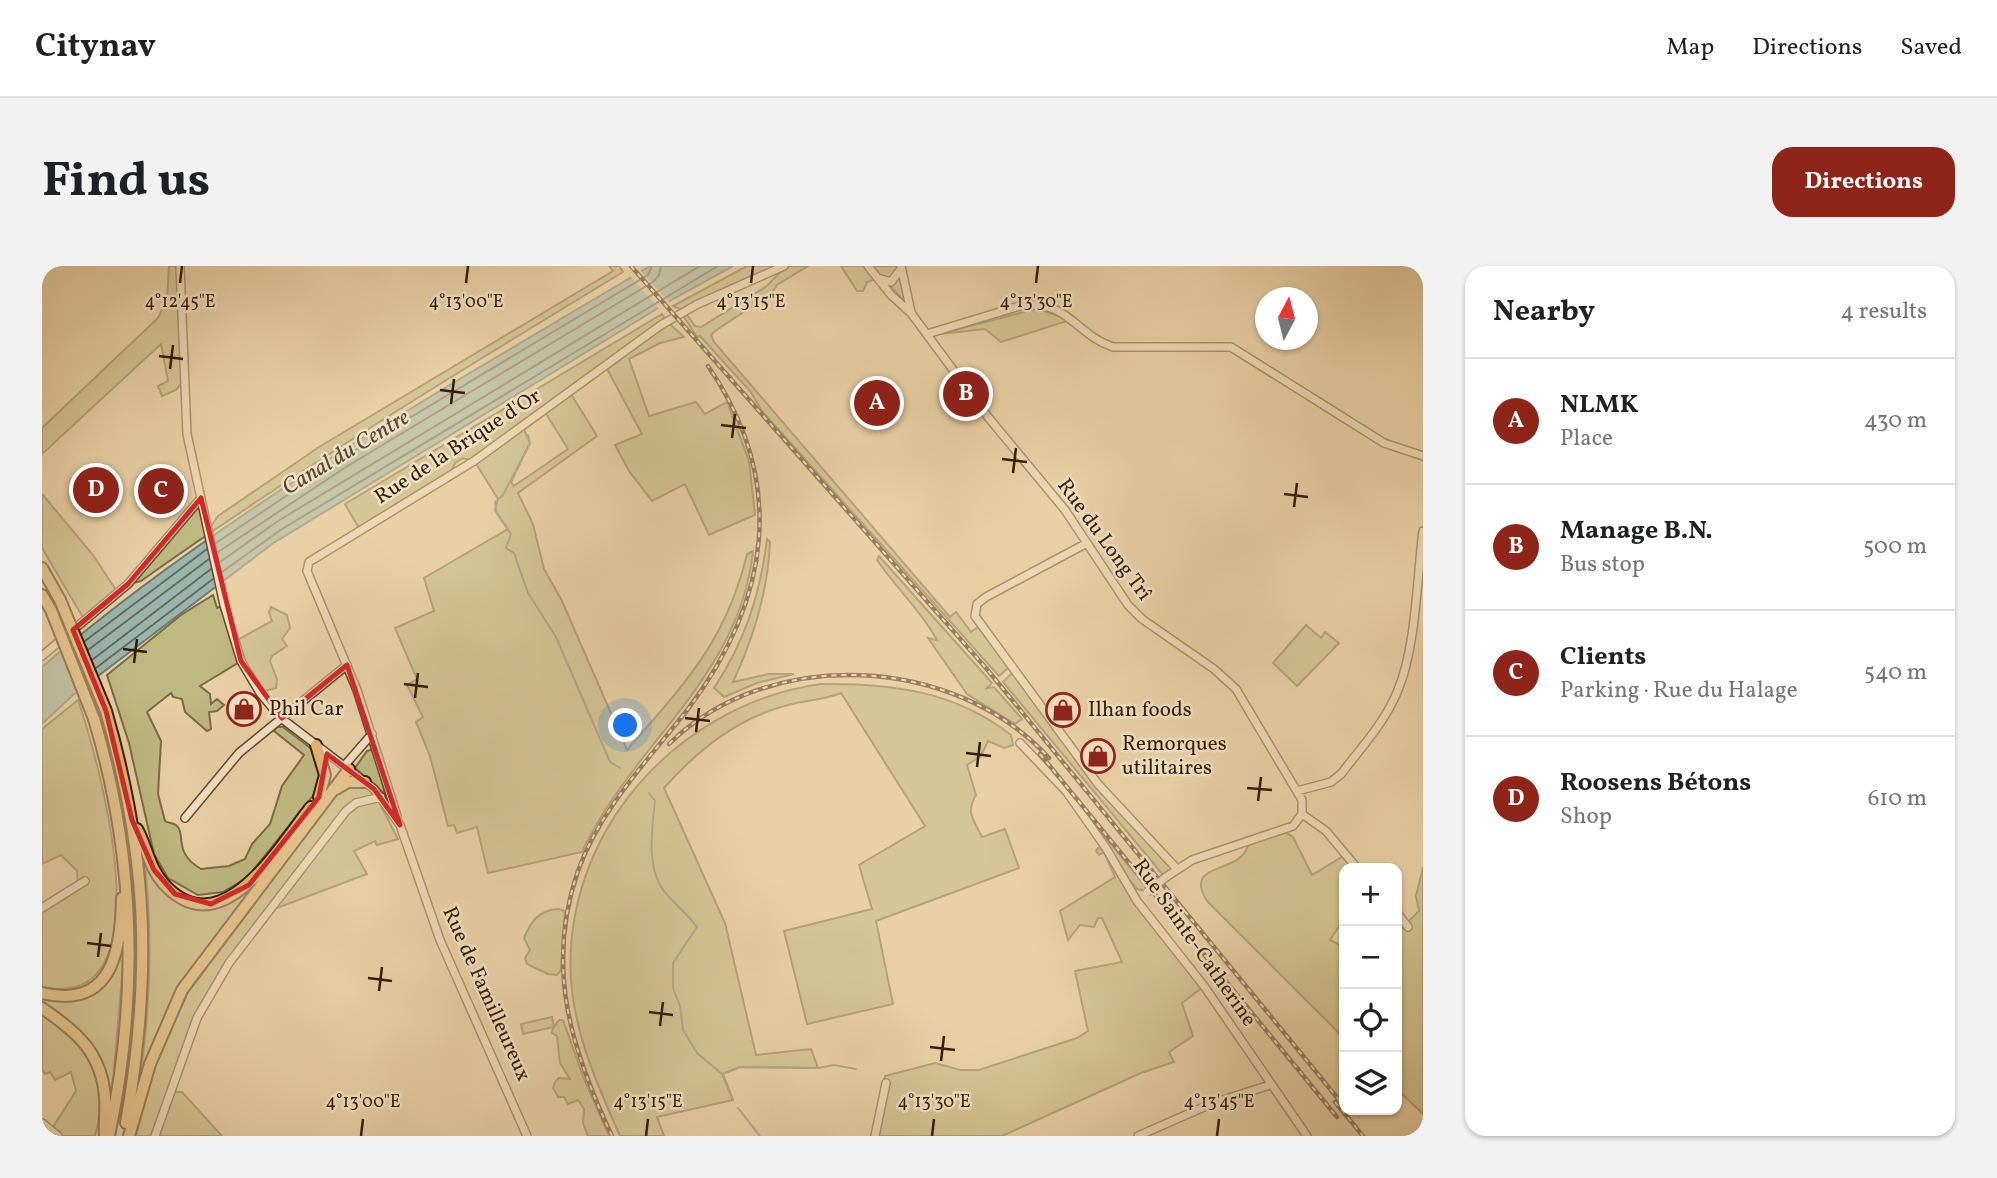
<!DOCTYPE html>
<meta charset="utf-8">
<style>
body{margin:0;font-family:Vollkorn,serif;background:#f2f2f2;color:#202124}
.controls{position:absolute;right:21px;bottom:21px;display:grid;overflow:hidden;border-radius:14px;box-shadow:0 2px 5px #0004}
.controls button{width:63px;height:63px;display:grid;place-items:center;padding:0;border:0;border-bottom:2px solid #e0e0e0;background:#fff;color:#202124;font:35px sans-serif}
.compass{position:absolute;left:1213px;top:21px;width:63px;height:63px;border-radius:50%;background:#fff;box-shadow:0 2px 5px #0004;rotate:7deg}
.you{position:absolute;left:584px;top:460px;width:24px;height:24px;margin:-18px;border:5px solid #fff;border-radius:50%;background:#1a73e8;box-shadow:0 0 0 10px #1a73e833}
.badge{display:grid;place-items:center;width:46px;height:46px;border-radius:50%;background:#8f2418;color:#fff;font-size:23px;font-weight:700}
.pin{position:absolute;translate:-50% -50%;border:4px solid #fff;box-shadow:0 2px 7px #0006}
.list{margin:0;padding:0;list-style:none}
h2{display:flex;justify-content:space-between;align-items:center;height:91px;margin:0;padding:0 28px;font-size:30px}
h2 small{font-size:23px;font-weight:400;color:#757577}
.list li{display:grid;grid-template-columns:46px 1fr auto;gap:21px;align-items:center;box-sizing:border-box;height:126px;padding:0 28px;border-top:2px solid #e0e0e0}
.list b{display:block;font-size:26px;white-space:nowrap}
.list p{margin:0;font-size:23px;white-space:nowrap;color:#757577}
.list em{font-size:23px;font-style:normal;color:#757577}
.icon{flex:none;width:38px;height:38px;fill:none;stroke:currentColor;stroke-width:2;stroke-linecap:round;stroke-linejoin:round}
.map{position:relative;flex:none;width:1381px;height:870px;overflow:hidden;border-radius:21px}
header{display:flex;align-items:center;gap:42px;box-sizing:border-box;height:98px;padding:0 35px;background:#fff;border-bottom:2px solid #e0e0e0}
header strong{font-size:33px}
nav{display:flex;gap:38px;margin-inline-start:auto;font-size:24px}
.intro{display:flex;align-items:center;justify-content:space-between;box-sizing:border-box;height:168px;padding:0 42px}
h1{margin:0;font-size:49px}
.button{padding:18px 32px;border-radius:21px;background:#8f2418;color:#fff;font-size:24px;font-weight:700}
main{display:flex;gap:42px;padding:0 42px}
aside{flex:1;background:#fff;border-radius:21px;box-shadow:0 2px 5px #0004}
.map>svg:first-child{display:block}
</style>
<header>
<strong>Citynav</strong>
<nav><a>Map</a><a>Directions</a><a>Saved</a></nav>
</header>
<div class="intro"><h1>Find us</h1><a class="button">Directions</a></div>
<main>
<div class="map">
<svg width="1381" height="870" viewBox="0 0 1381 870">
<rect width="100%" height="100%" fill="#e9d1a5"/>
<filter id="stains"><feTurbulence type="fractalNoise" baseFrequency=".00286" numOctaves="4"/><feColorMatrix values="0 0 0 0 .2 0 0 0 0 .09 0 0 0 0 .02 0 0 0 .5 -.17"/></filter>
<radialGradient id="worn" r=".72"><stop offset=".6" stop-color="#630" stop-opacity="0"/><stop offset="1" stop-color="#630" stop-opacity=".3"/></radialGradient>
<path fill="#beb981" stroke="#7a6a46" stroke-width="2" fill-rule="evenodd" d="M127,0h10l3,117 -6,7 -14,6 -4,-10 10,-5 -7,-37 -119,110v-26l116,-110 9,-19z
M567,0h10l4,6c-163,99 -326,198 -482,309l-13,3 73,-86 7,33 10,-15 101,-69 294,-176z
M705,0h37l-99,46 10,14 6,1 66,-41 19,-20h22l-31,19 -6,9 -56,37 -4,4 3,7 236,275 6,-5 15,20 10,-7 29,41 -11,10 -237,-265 -12,-20 -50,-55 -3,1 -13,-20v-6l-11,-5z
M799,0h60l-2,8 6,28 -18,-20 -9,-4 -11,4 -4,9h-6z
M989,44l13,1 26,9 -69,22 -16,-13 -45,5z
M620,48l2,3 -3,8h10l13,12 -24,6 -31,16 20,57 47,-14 9,12 22,-12 22,59 6,54 -46,20 -24,-51 -33,17 -23,-30 -14,-26 27,-11 -36,-67 -35,27 26,42 -79,57 15,31 11,45 18,32 65,149c57,-66 99,-108 120,-196l6,-3c-13,127 -121,193 -171,301l-94,21 -11,-46 -20,6 -3,-8 -6,1 -18,-70 -14,-34 7,-5 -16,-32 10,-6 -22,-51 39,-17 -10,-33 84,-49 -13,-19 3,-11 -23,-37 -12,-4 -8,5 -3,7 -92,60 -15,-26zM503,146l23,37 -54,37 -3,-4 19,-39 -7,-16z
M0,228l51,61 25,38 -33,28 -43,-73z
M725,273l3,3c-2,50 -16,95 -37,140l36,-8h25l-37,9 -33,14 -10,-9c31,-47 46,-93 53,-149z
M837,290l113,127 -5,5 7,-1 28,32 -7,5 -48,-30 -39,-56 9,2c-15,-28 -41,-52 -60,-80z
M171,329l4,13 7,-3 17,56 -41,25 10,8 1,10 6,-5 7,6 -7,6 -8,1 2,17 -4,2 -22,-19 -3,-13 -9,-2 -2,-4 -24,19 14,29 -3,53 7,27c3,2 8,2 11,4 11,9 -4,27 25,44l28,-3 16,-7 7,-15 18,-20 12,-38 22,-31 -30,-24 3,-4h6l30,23 8,21 -6,22 -67,84 -25,15 -25,3 -30,-17 -14,-24 -25,-111 -22,-68 74,-60z
M229,341l16,8 3,13 -8,11 5,7 -15,10 -2,5 7,18 -1,9 -11,3 -25,-37 -1,-15 33,-18 -3,-9z
M1264,359l15,13 4,-6 14,11 -42,43 -24,-23z
M969,408l6,1 81,109 79,85 -14,6 -160,-193z
M779,418c70,-1 134,7 190,51l2,10 -9,3 -16,-7 -7,15 -14,9 9,30c-11,19 -2,24 6,42l23,-8 14,39 -143,53 17,83 -86,20 -23,-93 88,-22 -13,-44 66,-39 -84,-133c-16,7 -36,7 -53,12 -51,13 -90,45 -124,83l61,135 31,132 55,-6 7,19 -78,-1 -17,7 10,26 -76,17 7,19h-44c-22,-50 -45,-100 -49,-156 -9,-147 106,-276 250,-296z
M36,434c20,58 93,314 -36,287v-79l36,-23 -1,-14 -16,-16 -19,9v-135z
M329,484l4,2 10,42 -30,-26 12,-17z
M317,519l15,4 -3,7 10,1v9l17,33 -21,6 -2,-4 -21,10 13,23 -98,37 -31,39 -41,68 -27,74h12l40,44h-86l19,-71 33,-73 145,-195 10,-8z
M1032,533l73,89 -2,3 -8,-2 -12,-14 12,26 67,85 -22,17 11,33 -24,16 5,10 -33,11 -139,63h-127l10,-60 50,-13 25,7h19l98,-32 11,-7 -13,-60 47,-9 -20,-44h-4l-4,9 -14,-2 -12,15 -8,-29 55,-34 -11,-25 -5,3 -3,-4 2,-3 5,2z
M1240,564l11,7 19,38 33,-20 12,13h-13v51l-14,21 14,7v91l-137,-137c-26,-42 38,-24 42,-60z
M101,583l17,36 52,22 51,-33 -83,114 -19,36 -24,72c14,-83 17,-163 6,-247z
M1381,601v247l-26,-25v-156l22,-22 -3,-15z
M516,643l7,2 -4,59 -4,5 -9,-1 -21,-10 -2,-6 5,-8 -6,-12c7,-17 15,-28 34,-29z
M84,664l-16,185c-14,-68 -10,-69 -68,-111v-9l40,3 41,-53z
M0,747c48,36 70,59 53,123h-35l-9,-6 25,-39 -5,-19 -16,8 -5,-8 -5,2 -3,-5z
M510,751l2,10 5,-7h4l21,59 25,57h-21l-5,-13 1,-14 -6,-9 -10,4 -4,-7h-6l-5,-9 2,-6 4,-4 11,1 -10,-16 -3,-27 -5,-3 1,-6 -30,7 -2,-10z"/>
<path fill="#99b6ad" stroke="#71786d" stroke-width="2" d="M608,0h83l-60,33 -401,245 -199,151 -31,29v-57c185,-159 400,-276 608,-401z"/>
<path fill="#e9d1a5" d="M597,3l32,35 -10,7 -32,-36z"/>
<g fill="none" stroke-linecap="round" stroke-linejoin="round">
<path stroke="#67685c" stroke-width="2" d="M174,277l125,-84 307,-184 4,-9
M176,286l128,-85 307,-185 6,-7 2,-9
M178,296l58,-41 422,-255
M180,306l60,-43 436,-263
M43,375l122,-92
M46,384l121,-91
M50,394l119,-91
M54,402l117,-89"/>
<path stroke="#71786d" stroke-width="2" d="M486,169l2,8 -27,52 -8,7 2,12 14,20 -5,14 8,5 14,40 28,44 54,125 10,6
M607,527l6,8c-3,27 -9,67 9,90 11,14 23,22 33,36l-24,36v25l7,18 3,24 14,23 25,21 11,26
M776,802l16,-3 22,4
M680,808l18,-7 71,1
M696,842l22,28"/>
<g stroke="#624832" stroke-width="10">
<path id="minor" d="M138,0l7,168 37,171 17,56 19,32 21,25 93,71 26,36 40,115 87,196
M826,0l23,29 20,18 77,104 77,93 63,95 14,14 72,50 22,20 66,111v14l-9,12 -101,34 -26,17
M859,0l10,46
M838,13l11,3 10,-13
M885,68l96,-29c46,-4 52,29 90,42h118l153,96 39,13
M1045,277l-101,54 -9,7 -2,12 123,168 79,85
M0,390l86,-72 73,-86
M978,477l46,48 40,57 31,53 67,85 103,150
M302,500l28,-32
M1255,525l34,-9 10,-8c20,-26 45,-53 57,-84 18,-43 19,-112 25,-159
M1260,548l24,17 31,37
M355,550l-40,-126 -50,-119 2,-9 165,-101 187,-136 37,-21 86,-38
M143,552l54,-65 108,-88
M0,642l43,-27
M1355,647l11,14
M0,857l16,13
M113,870l42,-118 32,-55 117,-152 10,-8 25,-6
M833,870l11,-53
M1096,870l75,-33 57,-18"/>
</g>
<g stroke="#351b0c" stroke-width="14">
<path id="highway" d="M0,302l18,32
M0,329l9,15
M64,445c42,146 46,263 20,412
M52,453c41,137 45,276 15,417
M274,479l9,30 -6,22
M294,523l12,-7h17
M95,563c10,18 12,38 26,54 58,65 115,-35 148,-76
M0,727c70,17 79,-42 80,-95
M0,742c35,24 60,45 63,90 1,13 -1,25 0,38
M87,870l21,-72 32,-74 167,-221"/>
</g>
<use href="#minor" stroke="#f1e1c4" stroke-width="7"/>
<use href="#highway" stroke="#e4b872" stroke-width="10"/>
<g stroke="#351b0c" stroke-width="4.5">
<path id="rail" d="M589,0l355,402 358,438
M627,478c101,-99 286,-89 380,14
M998,488l297,363
M1293,836l28,34
M570,870c-41,-87 -67,-169 -34,-265 22,-62 71,-112 110,-162 82,-109 100,-227 20,-343"/>
</g>
<use href="#rail" stroke="#f1e1c4" stroke-width="2" stroke-dasharray="5" stroke-linecap="butt"/>
<g stroke="#624832" stroke-width="10" stroke-linecap="butt">
<path id="minor-bridge" d="M1105,626l19,-15"/>
</g>
<g stroke="#351b0c" stroke-width="14" stroke-linecap="butt">
<path id="highway-bridge" d="M18,334l46,111
M9,344l43,109"/>
</g>
<use href="#minor-bridge" stroke="#f1e1c4" stroke-width="7"/>
<use href="#highway-bridge" stroke="#e4b872" stroke-width="10"/>
</g>
<path d="M0 0H1381V870H0ZM159,232l40,163 41,57 65,-53 53,160 -26,-36 -47,-35 -8,43 -70,88 -38,19 -36,-10 -21,-24 -22,-50 -26,-109 -33,-81 55,-46z" fill="#e9d1a5" fill-opacity=".55" fill-rule="evenodd"/>
<path fill="none" stroke="#d62828" stroke-width="5" stroke-linejoin="round" d="M159,232l40,163 41,57 65,-53 53,160 -26,-36 -47,-35 -8,43 -70,88 -38,19 -36,-10 -21,-24 -22,-50 -26,-109 -33,-81 55,-46z"/>
<path fill="none" stroke="#351b0c" stroke-width="2.5" d="M138,17l2,-17M424,17l2,-17M709,17l2,-17M994,17l2,-17M117,90l24,3M128,103l3,-24M398,124l25,3M409,138l3,-25M679,159l25,3M690,172l3,-24M960,193l25,3M971,207l3,-25M1242,228l24,3M1252,241l3,-24M81,383l24,3M92,397l3,-24M362,418l24,3M373,432l3,-25M643,452l25,3M654,466l3,-24M924,487l25,3M935,501l3,-25M1205,522l25,2M1216,535l3,-24M45,677l24,3M56,691l3,-24M326,712l24,3M337,725l3,-24M607,746l24,3M618,760l3,-24M888,781l25,3M899,795l3,-25M319,870l2,-17M604,870l2,-17M890,870l2,-17M1175,870l2,-17"/>
<defs>
<g id="shop-ring" transform="scale(1.75)"><circle r="9.5" fill="#f1e1c4" stroke="#8f2418" stroke-width="1.5"/><path d="M-5-2.5h2.3a2.7 3.5 0 0 1 5.4 0H5L5.5 6h-11ZM-1.5-2.5h3a1.5 2.3 0 0 0-3 0Z" fill="#8f2418"/></g>
</defs>
<g fill-rule="evenodd">
<use href="#shop-ring" x="202" y="443"/>
<use href="#shop-ring" x="1021" y="444"/>
<use href="#shop-ring" x="1056" y="490"/>
</g>
<g text-anchor="middle" dominant-baseline="central" stroke-width="5" stroke-linejoin="round" paint-order="stroke">
<g font-size="21" fill="#351b0c" stroke="#f1e1c4">
<text transform="translate(416 181) rotate(-33)">Rue de la Brique d'Or</text>
<text transform="translate(1062 274) rotate(54)">Rue du Long Trî</text>
<text transform="translate(1152 677) rotate(55)">Rue Sainte-Catherine</text>
<text transform="translate(444 728) rotate(66)">Rue de Familleureux</text>
</g>
<g font-size="21" fill="#351b0c" stroke="#f1e1c4" text-anchor="start">
<text x="227" y="443">Phil Car</text>
<text x="1046" y="444">Ilhan foods</text>
<text x="1080" y="478">Remorques<tspan x="1080" dy="24">utilitaires</tspan></text>
</g>
<g font-size="23" font-style="italic" fill="#534a3c" stroke="#f1e1c4">
<text transform="translate(304 187) rotate(-31)">Canal du Centre</text>
</g>
</g>
<g font-size="18" text-anchor="middle" fill="#351b0c" stroke="#f1e1c4" stroke-width="5" stroke-linejoin="round" paint-order="stroke">
<text x="138" y="41">4°12'45"E</text>
<text x="424" y="41">4°13'00"E</text>
<text x="709" y="41">4°13'15"E</text>
<text x="994" y="41">4°13'30"E</text>
<text x="321" y="841">4°13'00"E</text>
<text x="606" y="841">4°13'15"E</text>
<text x="892" y="841">4°13'30"E</text>
<text x="1177" y="841">4°13'45"E</text>
</g>
<rect width="100%" height="100%" filter="url(#stains)"/>
<rect width="100%" height="100%" fill="url(#worn)"/>
</svg>
<div class="controls">
<button>+</button>
<button>−</button>
<button><svg class="icon" aria-label="locate" viewBox="0 0 24 24"><circle cx="12" cy="12" r="6"/><path d="M12 2v4M12 18v4M2 12h4M18 12h4"/></svg></button>
<button><svg class="icon" aria-label="layers" viewBox="0 0 24 24"><path d="M12 4l9 5-9 5-9-5zM3 14l9 5 9-5"/></svg></button>
</div>
<svg class="compass" viewBox="-18 -18 36 36"><path d="M0-13l5 13h-10z" fill="#e53935"/><path d="M0 13l5-13h-10z" fill="#757577"/></svg>
<div class="you"></div>
<div class="pin badge" style="left:835px;top:137px">A</div>
<div class="pin badge" style="left:924px;top:128px">B</div>
<div class="pin badge" style="left:119px;top:225px">C</div>
<div class="pin badge" style="left:54px;top:224px">D</div>
</div>
<aside>
<h2>Nearby<small>4 results</small></h2>
<ul class="list">
<li><span class="badge">A</span><div><b>NLMK</b><p>Place</p></div><em>430 m</em></li>
<li><span class="badge">B</span><div><b>Manage B.N.</b><p>Bus stop</p></div><em>500 m</em></li>
<li><span class="badge">C</span><div><b>Clients</b><p>Parking · Rue du Halage</p></div><em>540 m</em></li>
<li><span class="badge">D</span><div><b>Roosens Bétons</b><p>Shop</p></div><em>610 m</em></li>
</ul>
</aside>
</main>
